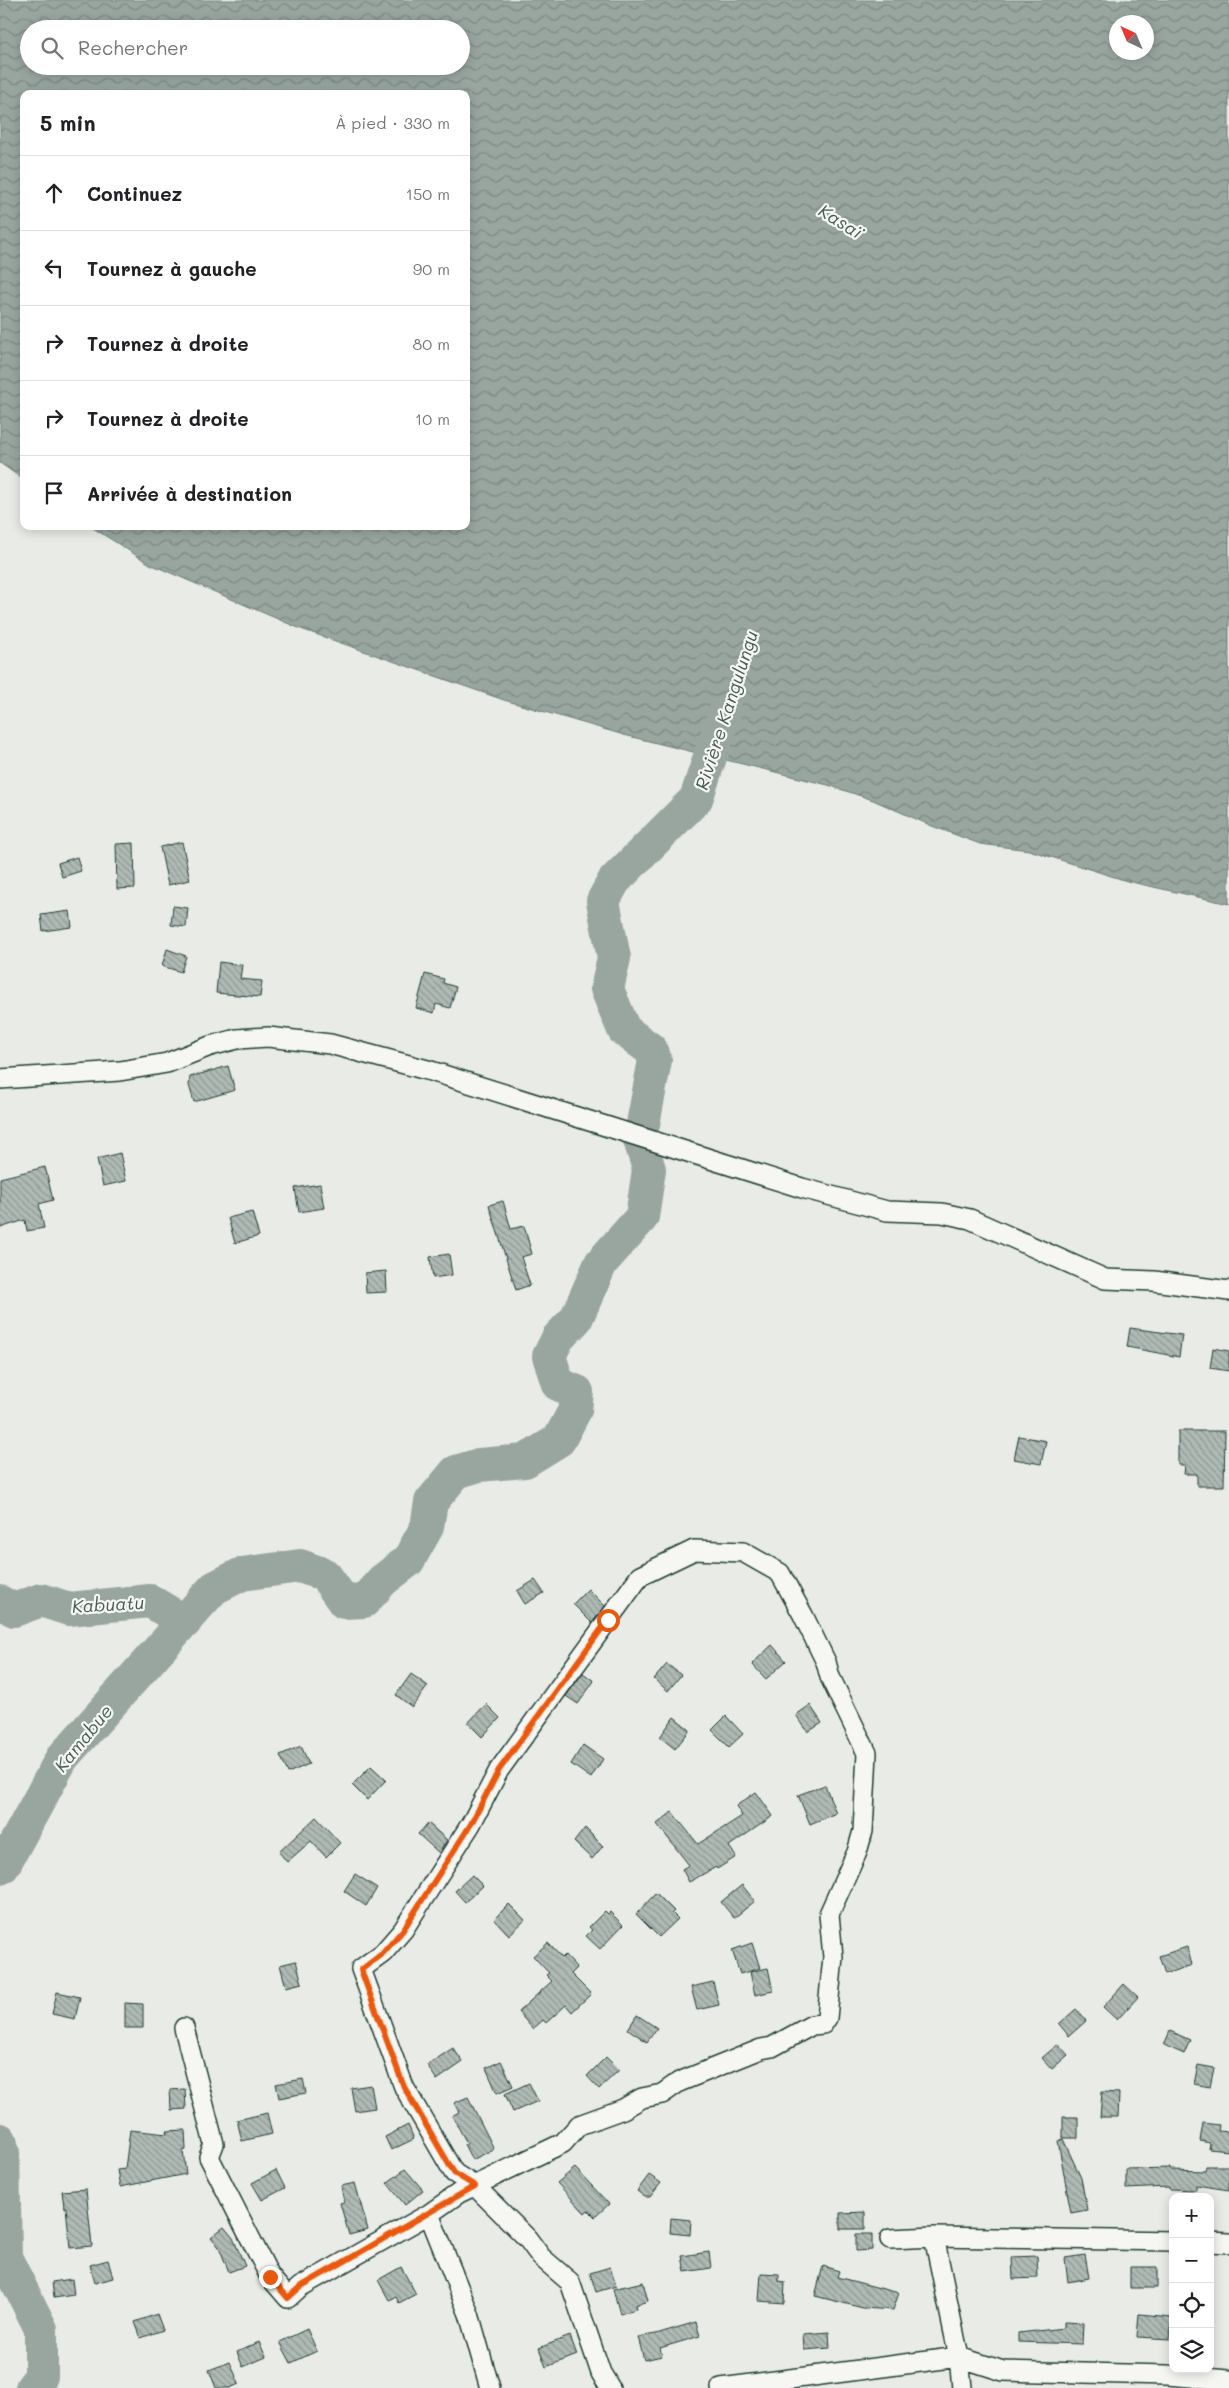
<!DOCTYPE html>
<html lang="fr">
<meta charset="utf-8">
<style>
body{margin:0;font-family:Mali,sans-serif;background:#f2f2f2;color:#202124}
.controls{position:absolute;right:15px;bottom:15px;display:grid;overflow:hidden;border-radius:10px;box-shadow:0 2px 12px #0003}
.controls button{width:45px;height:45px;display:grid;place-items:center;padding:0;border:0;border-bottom:1px solid #e0e0e0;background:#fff;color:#202124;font:25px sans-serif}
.compass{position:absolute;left:1109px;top:15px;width:45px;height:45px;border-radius:50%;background:#fff;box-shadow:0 2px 12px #0003;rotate:316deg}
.stop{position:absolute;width:15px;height:15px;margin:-11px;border:4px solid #ea580c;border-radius:50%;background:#fff}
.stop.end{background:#ea580c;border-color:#fff;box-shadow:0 1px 5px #0008}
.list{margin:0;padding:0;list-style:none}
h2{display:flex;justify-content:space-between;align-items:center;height:65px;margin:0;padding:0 20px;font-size:21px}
h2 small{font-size:16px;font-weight:400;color:#757577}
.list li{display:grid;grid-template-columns:32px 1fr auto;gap:15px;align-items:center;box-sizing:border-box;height:75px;padding:0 20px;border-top:1px solid #e0e0e0}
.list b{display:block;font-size:19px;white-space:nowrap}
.list em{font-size:16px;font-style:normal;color:#757577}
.icon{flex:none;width:28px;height:28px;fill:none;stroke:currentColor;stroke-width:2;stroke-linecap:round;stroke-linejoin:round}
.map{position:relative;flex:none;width:1229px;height:2388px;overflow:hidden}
.search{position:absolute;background:#fff;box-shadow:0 2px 12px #0003;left:20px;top:20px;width:450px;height:55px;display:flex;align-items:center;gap:12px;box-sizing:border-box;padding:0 18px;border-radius:28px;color:#757577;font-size:19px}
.panel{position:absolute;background:#fff;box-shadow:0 2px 12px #0003;left:20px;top:90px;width:450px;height:440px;border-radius:10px}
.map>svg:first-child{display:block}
</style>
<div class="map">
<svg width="1229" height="2388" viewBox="0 0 1229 2388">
<defs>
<pattern id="water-waves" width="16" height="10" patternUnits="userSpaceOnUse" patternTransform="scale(1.25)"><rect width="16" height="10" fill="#99a6a0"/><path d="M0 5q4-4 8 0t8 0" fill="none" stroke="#7c8883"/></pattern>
<pattern id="building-back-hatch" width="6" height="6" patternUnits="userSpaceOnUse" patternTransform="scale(1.25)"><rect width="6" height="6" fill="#b0bab5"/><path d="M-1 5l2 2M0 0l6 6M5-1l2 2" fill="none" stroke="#8f9894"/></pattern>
</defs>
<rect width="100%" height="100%" fill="#e9ebe7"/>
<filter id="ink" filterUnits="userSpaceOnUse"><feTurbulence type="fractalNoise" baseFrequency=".02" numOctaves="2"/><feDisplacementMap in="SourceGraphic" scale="10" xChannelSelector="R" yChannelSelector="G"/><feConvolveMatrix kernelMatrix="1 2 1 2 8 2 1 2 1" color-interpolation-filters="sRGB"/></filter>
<g filter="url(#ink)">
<path fill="url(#water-waves)" stroke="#687c75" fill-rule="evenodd" d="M0,0h1229v904l-102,-23 -98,-31 -49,-6 -48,-18 -59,-26 -45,-15 -204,-50 -120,-35 -203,-71 -151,-65 -60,-38h376v-432h-442v386l-24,-17zM1116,22h30v30h-30zM29,29h432v37h-432z"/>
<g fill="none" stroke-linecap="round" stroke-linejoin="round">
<path stroke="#99a6a0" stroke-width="34" d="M0,1602l14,8 27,-10 28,9 81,-8 35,21
M0,1868l3,-2 59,-108 152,-170 28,-14 58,-8 25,9 19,27 20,-1 19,-21 25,-19 19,-34 4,-25 25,-30 23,-7 46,-4 34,-21 16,-30 2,-18 -19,-8 -9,-28 9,-18 18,-19 25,-56 41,-46 7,-48 -9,-29 15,-80 -5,-11 -26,-19 -17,-41 7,-31 -11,-57 11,-20 82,-82 29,-87
M0,2140l3,13 2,104 36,72v47l-9,12"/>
</g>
<path fill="url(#building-back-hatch)" stroke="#1f3d34" d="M182,842l8,38 -22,5 -8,-38z
M134,843l1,45 -18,1 -1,-45z
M77,857l4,14 -19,6 -4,-14z
M173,906l15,2 -2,19 -15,-2z
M70,911l2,16 -29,4 -2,-16z
M167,949l19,7 -5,16 -19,-6z
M219,962l23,3 -2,14 22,2 -2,16 -44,-4z
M425,974l19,5 -1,4 13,4 -6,21 -14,-4 -2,9 -18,-5z
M228,1066l7,24 -41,12 -5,-17 1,-8z
M120,1153l6,28 -23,5 -6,-27z
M45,1167l8,33 -14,4 5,24 -17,3 -2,-11 -25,8v-50z
M320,1184l4,24 -25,4 -4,-24z
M503,1201l8,28 13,-3 8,28 -11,3 9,28 -14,5 -27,-85z
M252,1212l7,24 -24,7 -7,-25z
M449,1254l3,21 -19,3 -3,-21z
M386,1271l1,21 -21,1 -1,-20z
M1130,1328l52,7 -3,22 -52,-10z
M1213,1348l16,3v20l-19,-3z
M1178,1431h47l-1,55h-27v-12h-13l1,-9h-7z
M1019,1436l27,5 -5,23 -27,-5z
M535,1580l9,13 -19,11 -8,-13z
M588,1589l17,17 -13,17 -19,-19z
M772,1645l14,16 -20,18 -14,-15z
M667,1664l14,11 -13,16 -14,-12z
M583,1673l11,8 -16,23 -12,-8z
M411,1674l17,12 -16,21 -16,-12z
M486,1704l14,14 -18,19 -14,-14z
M810,1705l12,18 -14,9 -12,-17z
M726,1716l17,18 -14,13 -17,-17z
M674,1717l16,13 -15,19 -15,-12z
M583,1745l20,14 -12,19 -20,-14z
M301,1746l8,18 -21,9 -8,-18z
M371,1766l15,14 -19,20 -15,-15z
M825,1785l11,28 -26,11 -12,-29z
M756,1792l17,24 -44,30 7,11 -19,12 -1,-2 -27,15 -7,-13 7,-4 -32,-41 15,-12 26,32 44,-28 -6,-10z
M316,1817l24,26 -14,14 -15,-16 -24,21 -8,-10z
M428,1823l19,17 -8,13 -21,-19z
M585,1828l18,18 -11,13 -18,-17z
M355,1874l22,14 -11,18 -22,-15z
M472,1875l11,11 -18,16 -10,-11z
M742,1885l13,16 -21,17 -13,-16z
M656,1893l18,18 -2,2 6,6 -19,18 -23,-23z
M509,1904l16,16 -16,15 -15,-16z
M605,1911l3,3 2,-2 13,13 -23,24 -14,-13 6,-6 -3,-3z
M548,1943l14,15 3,-3 12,13 -6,6 20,20 -19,18 -6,-7 -20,18 -3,-3 -10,9 -15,-17 34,-31 -6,-6 3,-2 -16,-17z
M752,1943l8,25 -20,6 -8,-24z
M1187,1947l5,18 -27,9 -6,-18z
M296,1961l6,22 -16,4 -6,-22z
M768,1968l5,23 -18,4 -5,-23z
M713,1982l6,23 -22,5 -6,-23z
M1124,1984l14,13 -21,23 -14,-13z
M57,1992l23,5 -5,22 -23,-5z
M125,2003l18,1v24h-18z
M1076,2009l10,12 -17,15 -10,-12z
M637,2015l20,13 -10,14 -19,-13z
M1170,2031l20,9 -6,14 -20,-9z
M1058,2044l10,11 -16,14 -10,-11z
M453,2048l10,14 -26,18 -10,-15z
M606,2057l13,13 -20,19 -12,-13z
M501,2061l12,25 -16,7 -11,-25z
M1198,2065l16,3 -4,19 -16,-3z
M303,2079l3,14 -27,5 -3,-14z
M529,2083l9,18 -25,11 -8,-18z
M371,2085l4,23 -20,3 -4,-23z
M185,2089l1,20 -15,1 -1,-20z
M1102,2092l17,1 -1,24h-18z
M468,2097l26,52 -22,11 -8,-16 3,-1 -15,-27 7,-4 -5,-9z
M267,2113l5,21 -30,7 -5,-21z
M1063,2117h15v21h-15z
M1203,2123l16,2 -1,6 11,1v19l-20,-2 1,-6 -10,-2z
M408,2125l6,14 -23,11 -6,-13z
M130,2130l37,4 -1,-3 19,-1 1,20 -3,1 3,23 -66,13 -3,-17 8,-1z
M1063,2139l18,39 6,32 -16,3 -13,-72z
M1206,2166h23v24l-33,-5v5l-27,-1v-2l-43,2v-20l44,-1v2l35,1z
M575,2168l34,36 -14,13 -7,-7 -3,3 -28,-30z
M405,2169l18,21 -18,15 -18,-22z
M276,2170l9,18 -23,12 -10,-17z
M649,2175l12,8 -11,14h-5l-8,-6z
M355,2183l13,47 -19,5 -9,-32 4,-1 -3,-16z
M86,2189l6,57 -22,2 -4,-41h-2l-2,-16z
M865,2212v17h-25v-16z
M671,2218l20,2 -1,15 -20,-2z
M224,2227l9,11 12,28 -16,6 -10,-25 -8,-10z
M856,2234h16v16l-16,1z
M709,2252l2,16 -26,4 -3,-16z
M1085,2255l4,23 -21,4 -3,-24z
M1037,2256l1,22 -25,1 -1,-22z
M108,2260l5,18 -18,5 -5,-18z
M823,2266l16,5 -2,6 62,16 -6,17 -30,-2 -48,-12z
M401,2267l15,27 -17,9 -3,-6 -7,3 -11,-20z
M610,2267l6,19 -20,6 -6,-19z
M1130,2267h27v21h-27z
M761,2273l18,1v7l6,1 -1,21 -25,-2z
M72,2279l2,16 -20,3 -2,-16z
M643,2282l5,19 -13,4 1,4 -16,5 -7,-25z
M157,2314l6,16 -22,8 -6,-16z
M1139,2314l33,3 -2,22 -33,-2z
M696,2322l4,14 -40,12 2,8 -18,4 -6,-23 18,-3z
M1064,2322l19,1 -1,21 -64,-2v-9l46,-5z
M307,2329l10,22 -26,12 -11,-21z
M829,2332l1,16 -26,2 -1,-16z
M570,2336l7,19 -31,12 -7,-19z
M259,2342l7,15 -23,10 -6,-15z
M230,2362l9,22 -9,4h-14l-7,-18z"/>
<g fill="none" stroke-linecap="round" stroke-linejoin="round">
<g stroke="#1f3d34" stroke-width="22">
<path id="street" d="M0,1079l120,-8 47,-8 43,-17 27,-7 31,-2 62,7 101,27 371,117 85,23 55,2 28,6 135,60 49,2 75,10
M184,2028l30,116 -5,13 61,120 18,21 12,-11 129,-73 30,-21 104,-50 16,-18 44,-16 19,-11 20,-4 17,-12 82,-33 11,-2 40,-22 11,-1 4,-6 6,-61 -4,-43 28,-62 6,-21 4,-78 -37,-76 -4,-15 -23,-47 -23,-42 -37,-21 -49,-2 -54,26 -141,194 -28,54 -68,106 -20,23 -22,16 43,118 50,86 21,13 52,52 14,19 29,25 31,91 9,15
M429,2214l40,100 21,74
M934,2237l239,4
M890,2239l44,-2 25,120 3,31
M1210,2242l19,1
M721,2388l238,-31 44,14 164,4 62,5"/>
</g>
<use href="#street" stroke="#f6f6f2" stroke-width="19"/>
</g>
</g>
<g fill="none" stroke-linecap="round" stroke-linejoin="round" filter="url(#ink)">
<path stroke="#ea580c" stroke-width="6" d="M270,2277l18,21 12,-11 175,-101 -21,-13 -50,-86 -43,-117 22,-17 20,-23 68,-106 28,-54 109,-150"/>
</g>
<g text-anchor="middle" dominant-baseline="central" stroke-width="4.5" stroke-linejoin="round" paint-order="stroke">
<g font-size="18" font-style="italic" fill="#445c54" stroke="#f6f6f2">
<text transform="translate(841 221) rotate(32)">Kasaï</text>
<text transform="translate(726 710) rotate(-72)">Rivière Kangulungu</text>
<text transform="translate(108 1604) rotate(-3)">Kabuatu</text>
<text transform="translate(83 1738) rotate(-51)">Kamabue</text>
</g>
</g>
</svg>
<div class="controls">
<button>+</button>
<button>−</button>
<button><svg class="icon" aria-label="locate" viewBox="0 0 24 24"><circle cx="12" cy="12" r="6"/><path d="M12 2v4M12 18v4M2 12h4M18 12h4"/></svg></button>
<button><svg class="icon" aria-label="layers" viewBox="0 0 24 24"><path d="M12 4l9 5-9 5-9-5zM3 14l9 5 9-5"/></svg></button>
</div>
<svg class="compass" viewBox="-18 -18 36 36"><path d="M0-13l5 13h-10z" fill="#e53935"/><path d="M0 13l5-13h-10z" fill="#757577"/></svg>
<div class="stop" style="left:608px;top:1620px"></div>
<div class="stop end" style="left:270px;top:2277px"></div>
<div class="search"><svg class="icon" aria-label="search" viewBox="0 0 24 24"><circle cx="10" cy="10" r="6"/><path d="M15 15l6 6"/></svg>Rechercher</div>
<section class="panel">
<h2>5 min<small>À pied · 330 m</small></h2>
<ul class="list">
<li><svg class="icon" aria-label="ahead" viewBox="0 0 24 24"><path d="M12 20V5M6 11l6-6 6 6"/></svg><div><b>Continuez</b></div><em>150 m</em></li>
<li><svg class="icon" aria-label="left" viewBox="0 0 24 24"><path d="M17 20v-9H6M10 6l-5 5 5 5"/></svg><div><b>Tournez à gauche</b></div><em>90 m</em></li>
<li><svg class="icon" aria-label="right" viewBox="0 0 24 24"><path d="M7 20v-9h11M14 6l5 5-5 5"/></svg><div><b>Tournez à droite</b></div><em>80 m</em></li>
<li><svg class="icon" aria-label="right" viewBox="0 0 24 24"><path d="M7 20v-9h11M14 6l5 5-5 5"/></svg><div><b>Tournez à droite</b></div><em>10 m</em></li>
<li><svg class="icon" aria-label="arrive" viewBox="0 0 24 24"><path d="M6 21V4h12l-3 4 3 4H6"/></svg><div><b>Arrivée à destination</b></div></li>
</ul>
</section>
</div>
